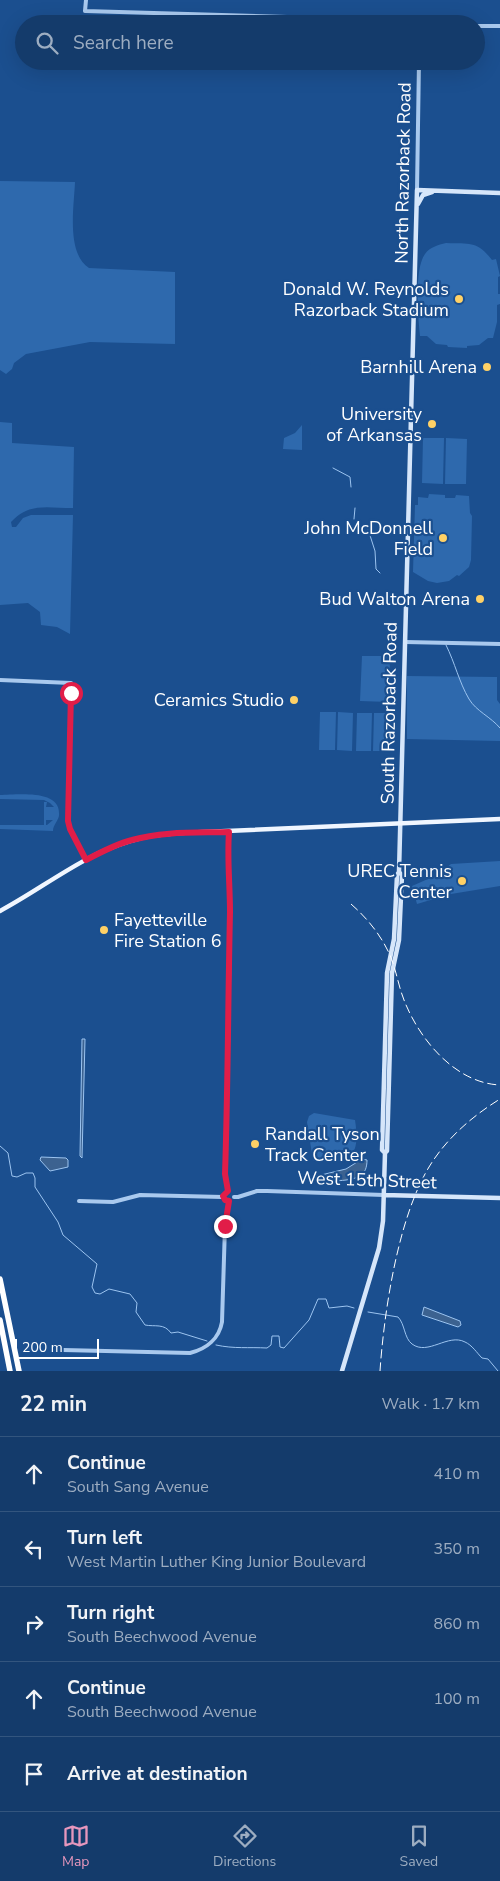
<!DOCTYPE html>
<meta charset="utf-8">
<style>
body{margin:0;font-family:"Nunito Sans",sans-serif;background:#1d4271;color:#f1f3f6}
.scale{position:absolute;left:15px;bottom:12px;width:84px;box-sizing:border-box;padding-left:5px;border:2px solid #fff;border-top:0;font-size:14px;line-height:18px;white-space:nowrap;color:#fff;-webkit-text-stroke:4px #1b4f8f;paint-order:stroke}
.stop{position:absolute;width:15px;height:15px;margin:-11px;border:4px solid #e11d48;border-radius:50%;background:#fff}
.stop.end{background:#e11d48;border-color:#fff;box-shadow:0 1px 5px #0008}
.list{margin:0;padding:0;list-style:none}
h2{display:flex;justify-content:space-between;align-items:center;height:65px;margin:0;padding:0 20px;font-size:21px}
h2 small{font-size:16px;font-weight:400;color:#9dadc1}
.list li{display:grid;grid-template-columns:32px 1fr auto;gap:15px;align-items:center;box-sizing:border-box;height:75px;padding:0 20px;border-top:1px solid #33557e}
.list b{display:block;font-size:19px;white-space:nowrap}
.list p{margin:0;font-size:16px;white-space:nowrap;color:#9dadc1}
.list em{font-size:16px;font-style:normal;color:#9dadc1}
.icon{flex:none;width:28px;height:28px;fill:none;stroke:currentColor;stroke-width:2;stroke-linecap:round;stroke-linejoin:round}
.map{position:relative;flex:none;width:500px;height:1371px;overflow:hidden}
.search{position:absolute;background:#143b6b;box-shadow:0 5px 20px #0002;left:15px;right:15px;top:15px;height:55px;display:flex;align-items:center;gap:12px;box-sizing:border-box;padding:0 18px;border-radius:28px;color:#9dadc1;font-size:19px}
.sheet{height:440px;background:#143b6b}
nav{display:flex;justify-content:space-around;align-items:center;box-sizing:border-box;height:70px;border-top:1px solid #33557e;background:#143b6b;font-size:14px;color:#9dadc1}
nav a{display:grid;justify-items:center;gap:2px}
nav .on{color:#e797bd}
.map>svg:first-child{display:block}
</style>
<div class="map">
<svg width="500" height="1371" viewBox="0 0 500 1371">
<rect width="100%" height="100%" fill="#1b4f8f"/>
<path fill="#2e69ad" d="M0,181l75,1c-1,25 -9,71 14,86l86,4v72l-85,-2 -64,12 -12,9 -2,6 -6,5 -6,-4z
M446,243c26,1 31,-2 46,17l4,-1 4,17 -2,1v17h2v10l-3,1v17l-4,16h-5l-9,7 -12,1v2l-19,-1 -1,-2 -11,-1 -9,-8h-7c-2,-19 -6,-67 5,-82 5,-7 13,-9 21,-11z
M0,422l12,1v20l62,4 -1,61c-26,0 -43,-6 -62,14l1,5h4l7,-9 8,-3h42l-3,119 -13,-7 -16,-2 -1,-13 -12,-9 -28,2z
M302,425v25l-19,-1 1,-11 11,-5z
M423,438h21l-1,46 -21,-1z
M446,438l21,1 -1,45h-21z
M429,494l16,1v3h10l1,-3 13,1 1,17 2,3 -1,44 -2,7 -10,9 -2,-1 -8,6 -12,2 -9,-2 -15,-9 2,-67h3v-8l10,1z
M362,656h28l-1,46 -29,-1z
M407,676l90,1v23l3,4v37l-93,-2z
M320,712h16l-1,38h-16z
M338,712l15,1 -1,38 -15,-1z
M357,713h15l-1,38h-15z
M374,713h15l-1,38h-15z
M0,795c16,0 59,-6 59,18 1,7 -6,11 -6,18l-53,-2v-4h47l6,-5h-7v5h-2v-23h3l-1,5h8l-4,-4 -6,-3 -44,-1z
M500,861v25l-49,8 -34,10 -5,-18 25,-11 14,-11z
M314,1113l41,7c6,39 -6,44 -42,41l-6,-39 2,-6z"/>
<path fill="#3c6290" stroke="#9cc4f0" d="M82,1039h3l-3,119 -2,-2z
M41,1157l25,1 2,2v7l-18,4 -10,-11z
M362,1159l5,1c0,15 -8,18 -21,20 -10,1 -18,3 -28,-1l3,-4 25,-6z
M424,1307l36,14 1,4 -3,2 -36,-12z"/>
<g fill="none" stroke-linecap="round" stroke-linejoin="round">
<path stroke="#9cc4f0" stroke-width="1" d="M333,468l17,9 1,10
M354,519l1,-11
M367,526l8,25 1,18 4,4
M446,645c9,18 13,37 23,54 7,12 22,18 31,29
M0,1146l8,7 4,23 5,1 9,-4h7l2,5v9l23,35 5,13 34,29 -5,23 3,6 5,1 9,-5 21,5 7,9 -1,9 9,13c10,2 19,-2 26,8l7,-1 29,9
M368,1312l30,5c7,7 6,21 14,27 16,12 36,-11 53,-2 7,3 12,11 17,16l6,1 10,12
M216,1345c18,4 33,2 51,3l4,-3 1,-9h7l1,11 4,1 25,-28 9,-21h8l3,9 18,-2 7,2"/>
<path stroke="#a9c9ee" stroke-width="4" d="M86,0l-1,11 302,9 28,1 8,3
M476,26h24
M417,190l2,-129
M405,642l95,2
M0,680l71,3 -3,138 2,8 16,31
M228,1191l-3,-17c3,-90 4,-180 5,-270 0,-24 -3,-48 -1,-72
M234,1197h4l19,-6h10l117,4
M79,1201l34,1 27,-7 83,2
M63,1350l127,3c16,-4 29,-14 32,-31l3,-96 4,-25"/>
<path stroke="#d6e6fa" stroke-width="4.5" d="M418,204l5,-9 9,-3
M385,1153l2,-2 5,-178 7,-33 3,-65 -3,-3
M384,1195l116,3
M342,1371l37,-123 4,-27 2,-68 -3,-3 5,-177 7,-34 3,-64 2,-3 18,-682 83,3"/>
<path stroke="#f0f6ff" stroke-width="4.5" d="M0,911c43,-23 83,-56 130,-70 16,-5 33,-7 50,-8l320,-14"/>
<path stroke="#fff" stroke-width="5.5" d="M0,1279l19,92
M0,1320l10,51"/>
<path stroke="#fff" stroke-width="1" stroke-dasharray="9 4" stroke-linecap="butt" d="M351,904c16,14 29,30 38,49 7,15 9,32 15,47 15,39 51,83 96,85
M380,1371c4,-59 18,-153 49,-204 17,-28 42,-50 71,-68"/>
</g>
<g fill="none" stroke-linecap="round" stroke-linejoin="round">
<path stroke="#e11d48" stroke-width="6" d="M71,693l-3,128 2,8 16,31c15,-8 30,-16 46,-20 31,-9 65,-7 97,-8 -2,27 1,53 1,80 -2,87 -2,175 -5,262l3,17 -5,5 2,4 4,1 -4,25"/>
</g>
<g fill="#ffd166" stroke="#1b4f8f" stroke-width="2">
<circle cx="459" cy="299" r="5"/>
<circle cx="487" cy="367" r="5"/>
<circle cx="432" cy="424" r="5"/>
<circle cx="443" cy="538" r="5"/>
<circle cx="480" cy="599" r="5"/>
<circle cx="294" cy="700" r="5"/>
<circle cx="462" cy="881" r="5"/>
<circle cx="104" cy="930" r="5"/>
<circle cx="255" cy="1144" r="5"/>
</g>
<g text-anchor="middle" dominant-baseline="central" stroke-width="4.5" stroke-linejoin="round" paint-order="stroke">
<g font-size="18" fill="#fff" stroke="#1b4f8f">
<text transform="translate(403 173) rotate(-89)">North Razorback Road</text>
<text transform="translate(389 713) rotate(-89)">South Razorback Road</text>
<text transform="translate(367 1180) rotate(2)">West 15th Street</text>
</g>
<g font-size="18" fill="#fff" stroke="#1b4f8f" text-anchor="end">
<text x="449" y="289">Donald W. Reynolds<tspan x="449" dy="21">Razorback Stadium</tspan></text>
<text x="477" y="367">Barnhill Arena</text>
<text x="422" y="414">University<tspan x="422" dy="21">of Arkansas</tspan></text>
<text x="433" y="528">John McDonnell<tspan x="433" dy="21">Field</tspan></text>
<text x="470" y="599">Bud Walton Arena</text>
<text x="284" y="700">Ceramics Studio</text>
<text x="452" y="871">UREC Tennis<tspan x="452" dy="21">Center</tspan></text>
<text x="114" y="920" text-anchor="start">Fayetteville<tspan x="114" dy="21">Fire Station 6</tspan></text>
<text x="265" y="1134" text-anchor="start">Randall Tyson<tspan x="265" dy="21">Track Center</tspan></text>
</g>
</g>
</svg>
<div class="scale">200 m</div>
<div class="stop" style="left:71px;top:693px"></div>
<div class="stop end" style="left:225px;top:1226px"></div>
<div class="search"><svg class="icon" aria-label="search" viewBox="0 0 24 24"><circle cx="10" cy="10" r="6"/><path d="M15 15l6 6"/></svg>Search here</div>
</div>
<section class="sheet">
<h2>22 min<small>Walk · 1.7 km</small></h2>
<ul class="list">
<li><svg class="icon" aria-label="ahead" viewBox="0 0 24 24"><path d="M12 20V5M6 11l6-6 6 6"/></svg><div><b>Continue</b><p>South Sang Avenue</p></div><em>410 m</em></li>
<li><svg class="icon" aria-label="left" viewBox="0 0 24 24"><path d="M17 20v-9H6M10 6l-5 5 5 5"/></svg><div><b>Turn left</b><p>West Martin Luther King Junior Boulevard</p></div><em>350 m</em></li>
<li><svg class="icon" aria-label="right" viewBox="0 0 24 24"><path d="M7 20v-9h11M14 6l5 5-5 5"/></svg><div><b>Turn right</b><p>South Beechwood Avenue</p></div><em>860 m</em></li>
<li><svg class="icon" aria-label="ahead" viewBox="0 0 24 24"><path d="M12 20V5M6 11l6-6 6 6"/></svg><div><b>Continue</b><p>South Beechwood Avenue</p></div><em>100 m</em></li>
<li><svg class="icon" aria-label="arrive" viewBox="0 0 24 24"><path d="M6 21V4h12l-3 4 3 4H6"/></svg><div><b>Arrive at destination</b></div></li>
</ul>
</section>
<nav>
<a class="on"><svg class="icon" aria-label="map" viewBox="0 0 24 24"><path d="M3 6l6-2 6 2 6-2v14l-6 2-6-2-6 2zM9 4v14M15 6v14"/></svg>Map</a>
<a><svg class="icon" aria-label="directions" viewBox="0 0 24 24"><path d="M12 3l9 9-9 9-9-9zM9 14v-3h6M13 9l2 2-2 2"/></svg>Directions</a>
<a><svg class="icon" aria-label="saved" viewBox="0 0 24 24"><path d="M7 4h10v16l-5-4-5 4z"/></svg>Saved</a>
</nav>
